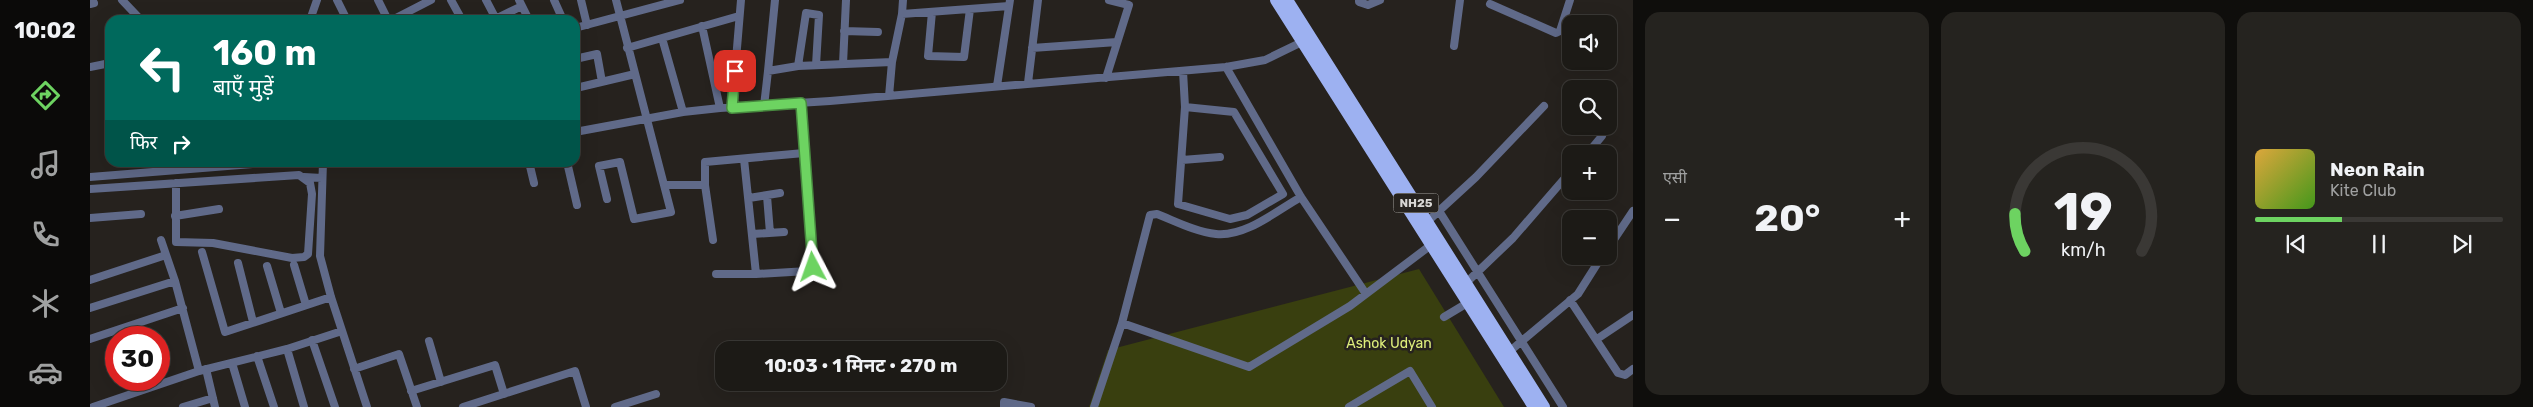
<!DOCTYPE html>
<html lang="hi">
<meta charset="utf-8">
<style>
:root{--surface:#1c1a16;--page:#25231f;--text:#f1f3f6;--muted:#a0a1a1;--line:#3a3835;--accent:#6dd361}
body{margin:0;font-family:Rubik,"Noto Sans Devanagari",sans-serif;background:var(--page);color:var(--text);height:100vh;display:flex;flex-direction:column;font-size:19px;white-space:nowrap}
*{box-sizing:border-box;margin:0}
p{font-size:16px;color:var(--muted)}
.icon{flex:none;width:28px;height:28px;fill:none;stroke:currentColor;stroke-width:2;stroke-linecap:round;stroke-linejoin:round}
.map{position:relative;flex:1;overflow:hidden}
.sheet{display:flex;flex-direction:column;gap:12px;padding:12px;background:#0f0e0c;width:900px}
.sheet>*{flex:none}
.guide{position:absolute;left:15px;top:15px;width:475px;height:152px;border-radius:15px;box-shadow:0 5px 20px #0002,0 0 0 1px var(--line);background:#00695c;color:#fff;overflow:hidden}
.buttons{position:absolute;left:1472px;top:15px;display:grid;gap:10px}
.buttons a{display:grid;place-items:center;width:55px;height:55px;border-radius:10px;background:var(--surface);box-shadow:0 5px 20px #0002,0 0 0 1px var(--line);font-size:25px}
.speed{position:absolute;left:15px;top:326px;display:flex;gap:10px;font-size:25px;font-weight:700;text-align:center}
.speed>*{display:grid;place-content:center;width:65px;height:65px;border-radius:50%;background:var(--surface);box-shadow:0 5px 20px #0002,0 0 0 1px var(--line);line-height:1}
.speed .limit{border:8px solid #d22;background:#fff;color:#111}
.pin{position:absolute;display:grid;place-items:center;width:42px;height:42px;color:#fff;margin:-21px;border-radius:10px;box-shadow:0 2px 8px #0006}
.me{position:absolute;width:55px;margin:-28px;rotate:356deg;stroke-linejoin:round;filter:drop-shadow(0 0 4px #0008)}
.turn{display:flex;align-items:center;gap:18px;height:105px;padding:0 25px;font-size:22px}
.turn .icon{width:65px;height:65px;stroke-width:2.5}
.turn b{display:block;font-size:35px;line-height:42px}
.then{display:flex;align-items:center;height:48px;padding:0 25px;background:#0003;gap:10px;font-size:19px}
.big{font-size:38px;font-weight:700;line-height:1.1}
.sheet .widget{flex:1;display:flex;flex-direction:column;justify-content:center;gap:8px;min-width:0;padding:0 18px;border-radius:15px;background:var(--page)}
.sheet .dial{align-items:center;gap:0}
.dial svg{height:130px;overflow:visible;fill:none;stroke:var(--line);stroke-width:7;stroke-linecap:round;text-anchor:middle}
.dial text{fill:var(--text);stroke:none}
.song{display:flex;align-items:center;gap:15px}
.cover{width:60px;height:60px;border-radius:8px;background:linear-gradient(135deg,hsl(40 70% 55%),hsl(100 70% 35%))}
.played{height:5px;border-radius:2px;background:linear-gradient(90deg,var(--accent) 35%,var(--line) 35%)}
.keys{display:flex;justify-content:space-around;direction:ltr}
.heat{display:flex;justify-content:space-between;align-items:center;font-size:28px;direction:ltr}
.sheet .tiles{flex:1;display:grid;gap:12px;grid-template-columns:repeat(3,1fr)}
.trip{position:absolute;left:625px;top:341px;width:292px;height:50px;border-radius:15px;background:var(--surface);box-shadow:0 5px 20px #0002,0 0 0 1px var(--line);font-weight:700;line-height:50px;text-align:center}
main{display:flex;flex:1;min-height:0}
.tabs{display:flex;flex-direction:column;width:90px;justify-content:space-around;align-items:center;background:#0b0a09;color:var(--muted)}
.tabs .icon{width:35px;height:35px}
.tabs .current{color:var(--accent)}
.tabs b{font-size:22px;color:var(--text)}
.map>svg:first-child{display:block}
.green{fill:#393f0f}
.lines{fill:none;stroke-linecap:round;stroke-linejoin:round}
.minor{stroke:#606a89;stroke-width:8}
.primary{stroke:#9db1f1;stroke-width:12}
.route-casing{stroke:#47893f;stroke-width:12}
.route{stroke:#6dd361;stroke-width:9}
.labels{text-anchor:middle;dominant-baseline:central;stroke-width:5;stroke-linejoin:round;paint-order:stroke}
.shield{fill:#26221e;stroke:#a3a19d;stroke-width:1}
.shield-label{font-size:12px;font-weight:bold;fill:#d9d7d4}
.park-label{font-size:14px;fill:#deee7b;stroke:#26221e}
</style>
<main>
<nav class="tabs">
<b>10:02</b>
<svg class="icon current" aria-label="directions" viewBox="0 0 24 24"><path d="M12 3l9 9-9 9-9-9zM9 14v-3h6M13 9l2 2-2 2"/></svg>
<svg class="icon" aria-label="music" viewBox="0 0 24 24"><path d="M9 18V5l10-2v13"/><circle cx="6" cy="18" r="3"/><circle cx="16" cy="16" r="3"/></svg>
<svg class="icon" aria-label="phone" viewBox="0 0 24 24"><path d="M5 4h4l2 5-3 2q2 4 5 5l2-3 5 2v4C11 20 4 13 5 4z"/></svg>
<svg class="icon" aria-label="climate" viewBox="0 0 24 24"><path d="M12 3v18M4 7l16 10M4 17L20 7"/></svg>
<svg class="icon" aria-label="car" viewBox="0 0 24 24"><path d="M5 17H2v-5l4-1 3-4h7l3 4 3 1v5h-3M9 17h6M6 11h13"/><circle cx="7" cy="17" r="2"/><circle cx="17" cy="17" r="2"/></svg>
</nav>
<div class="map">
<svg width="1543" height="407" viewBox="0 0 1543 407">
<rect width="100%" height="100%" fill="#26221e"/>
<path class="green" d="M 1329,269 L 1414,407 L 999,407 L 1018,350 Z"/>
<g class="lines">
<path class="minor" d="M 32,0 L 51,20
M 247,0 L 257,20
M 288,0 L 298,20
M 361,0 L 372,20
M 396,0 L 406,19
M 429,0 L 439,20
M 464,0 L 473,20
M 491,0 L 497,25
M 1269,0 L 1269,2 L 1278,5 L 1290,0
M 0,4 L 4,3 L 2,0
M 1400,4 L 1466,33 L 1470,31 L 1480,0
M 842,12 L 838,56 L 874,57 L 880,9
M 812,14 L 813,0
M 220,20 L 227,0
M 302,20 L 341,0
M 403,20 L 432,6
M 612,26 L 630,108
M 485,28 L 590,0
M 754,31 L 788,32
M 572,38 L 593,112
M 1364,46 L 1370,0
M 537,48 L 649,16
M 942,48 L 1027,42
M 485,59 L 507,54 L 512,82
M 753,64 L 756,0
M 708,66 L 716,13 L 729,15 L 726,65
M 0,67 L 20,63
M 1136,67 L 1211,197 L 1276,294
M 678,71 L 685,0
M 1093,71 L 1095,107 L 1088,204 L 1140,219 L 1157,215 L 1193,194 L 1144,112 L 1095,107
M 1016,78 L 1039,5 L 1019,0
M 938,83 L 948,0
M 907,86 L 920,0
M 486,88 L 545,74
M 799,96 L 802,62 L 812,14 L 919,6
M 674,106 L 678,71 L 708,66 L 802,62
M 642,108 L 651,0
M 485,132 L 593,112 L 630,108 L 740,101 L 1136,67 L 1175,60 L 1214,41
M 1497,154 L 1512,136
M 654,159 L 666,274 L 718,271 L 723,267 L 711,103
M 1092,160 L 1130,157
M 233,162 L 230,256 L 241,297 L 277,407
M 439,162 L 444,183
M 477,162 L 487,205
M 0,177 L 189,162
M 214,177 L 232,178
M 576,185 L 615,185
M 0,189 L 209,175 L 220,183 L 222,194 L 218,254 L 214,257 L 202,258 L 123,243 L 86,242 L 86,183
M 677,196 L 680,233
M 659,198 L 690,193
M 517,199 L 509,166 L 530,162 L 544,219 L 581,212 L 526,0
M 1349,211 L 1473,407
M 85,216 L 129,209
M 0,218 L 51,214
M 1338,221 L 1386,177 L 1454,106
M 662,234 L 694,232
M 71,240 L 85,281 L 109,371
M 623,240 L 615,185 L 615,162 L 714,153
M 1519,247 L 1543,211
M 112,252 L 135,332 L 241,297
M 148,263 L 163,322
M 204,265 L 216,305
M 177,266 L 191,313
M 626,274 L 666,274
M 0,280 L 76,255
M 1377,282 L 1423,238 L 1481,171
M 1480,300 L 1528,373 L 1535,375 L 1543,369
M 0,308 L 85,281
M 1354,317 L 1379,302
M 1032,323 L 1060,215 L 1067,214 C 1085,221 1106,232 1126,234 C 1156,237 1186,211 1211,197
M 0,339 L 93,308
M 1507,339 L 1543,315
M 222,340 L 245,407
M 339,341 L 351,382
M 197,349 L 214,407
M 1420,351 L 1488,294 L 1512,256
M 167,356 L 184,407
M 142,363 L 155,407
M 116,369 L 125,407
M 264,369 L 309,354 L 327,407
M 321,391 L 405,365 L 414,394
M 3,407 L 109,371 L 197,349 L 252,331
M 93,407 L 123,398
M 373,407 L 485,371 L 496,407
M 525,407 L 566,394
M 914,407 L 914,402 L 941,407
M 1004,407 L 1032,323 L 1159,367 L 1260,306 L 1341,245
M 1259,407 L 1320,371 L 1342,407"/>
<path class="primary" d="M 1186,0 L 1444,407
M 1197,0 L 1454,407"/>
</g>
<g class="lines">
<g class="route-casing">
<path id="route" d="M 645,71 L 642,108 L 711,103 L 723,267"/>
</g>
<use href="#route" class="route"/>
</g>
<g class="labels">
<rect class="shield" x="1303.5" y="193.5" width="45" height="19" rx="4"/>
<g class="shield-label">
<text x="1326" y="203">NH25</text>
</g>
<g class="park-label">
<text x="1299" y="343">Ashok Udyan</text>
</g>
</g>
</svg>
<div class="buttons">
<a><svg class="icon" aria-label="sound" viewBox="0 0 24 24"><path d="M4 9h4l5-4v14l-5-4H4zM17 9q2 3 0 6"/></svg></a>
<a><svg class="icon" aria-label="search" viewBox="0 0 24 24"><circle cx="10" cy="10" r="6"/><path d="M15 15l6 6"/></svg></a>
<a>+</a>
<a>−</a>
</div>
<div class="speed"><div class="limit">30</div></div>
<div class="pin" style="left:645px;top:71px;background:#d93025"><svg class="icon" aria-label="arrive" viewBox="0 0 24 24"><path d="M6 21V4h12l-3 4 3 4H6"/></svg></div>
<svg class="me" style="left:723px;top:267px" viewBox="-20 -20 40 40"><path d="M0-17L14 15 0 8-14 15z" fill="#6dd361" stroke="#fff" stroke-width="4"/></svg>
<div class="trip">10:03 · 1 मिनट · 270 m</div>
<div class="guide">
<div class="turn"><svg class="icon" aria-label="left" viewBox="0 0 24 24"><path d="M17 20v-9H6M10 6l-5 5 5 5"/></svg><div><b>160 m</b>बाएँ मुड़ें</div></div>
<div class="then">फिर<svg class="icon" aria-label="right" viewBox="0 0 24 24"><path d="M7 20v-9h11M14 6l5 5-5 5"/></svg></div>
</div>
</div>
<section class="sheet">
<div class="tiles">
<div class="widget"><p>एसी</p>
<div class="heat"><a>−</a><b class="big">20°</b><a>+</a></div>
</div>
<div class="widget dial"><svg viewBox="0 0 100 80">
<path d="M14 69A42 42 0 1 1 86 69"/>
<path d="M14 69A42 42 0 0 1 8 46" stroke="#6dd361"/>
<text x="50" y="56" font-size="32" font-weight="700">19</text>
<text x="50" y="72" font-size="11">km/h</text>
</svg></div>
<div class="widget">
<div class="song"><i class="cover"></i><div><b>Neon Rain</b><p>Kite Club</p></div></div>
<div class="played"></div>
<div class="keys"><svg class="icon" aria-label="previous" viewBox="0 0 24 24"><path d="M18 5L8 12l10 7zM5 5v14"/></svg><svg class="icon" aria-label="pause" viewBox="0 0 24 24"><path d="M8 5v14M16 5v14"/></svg><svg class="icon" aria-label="next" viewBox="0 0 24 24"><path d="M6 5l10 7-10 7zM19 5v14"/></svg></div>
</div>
</div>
</section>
</main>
